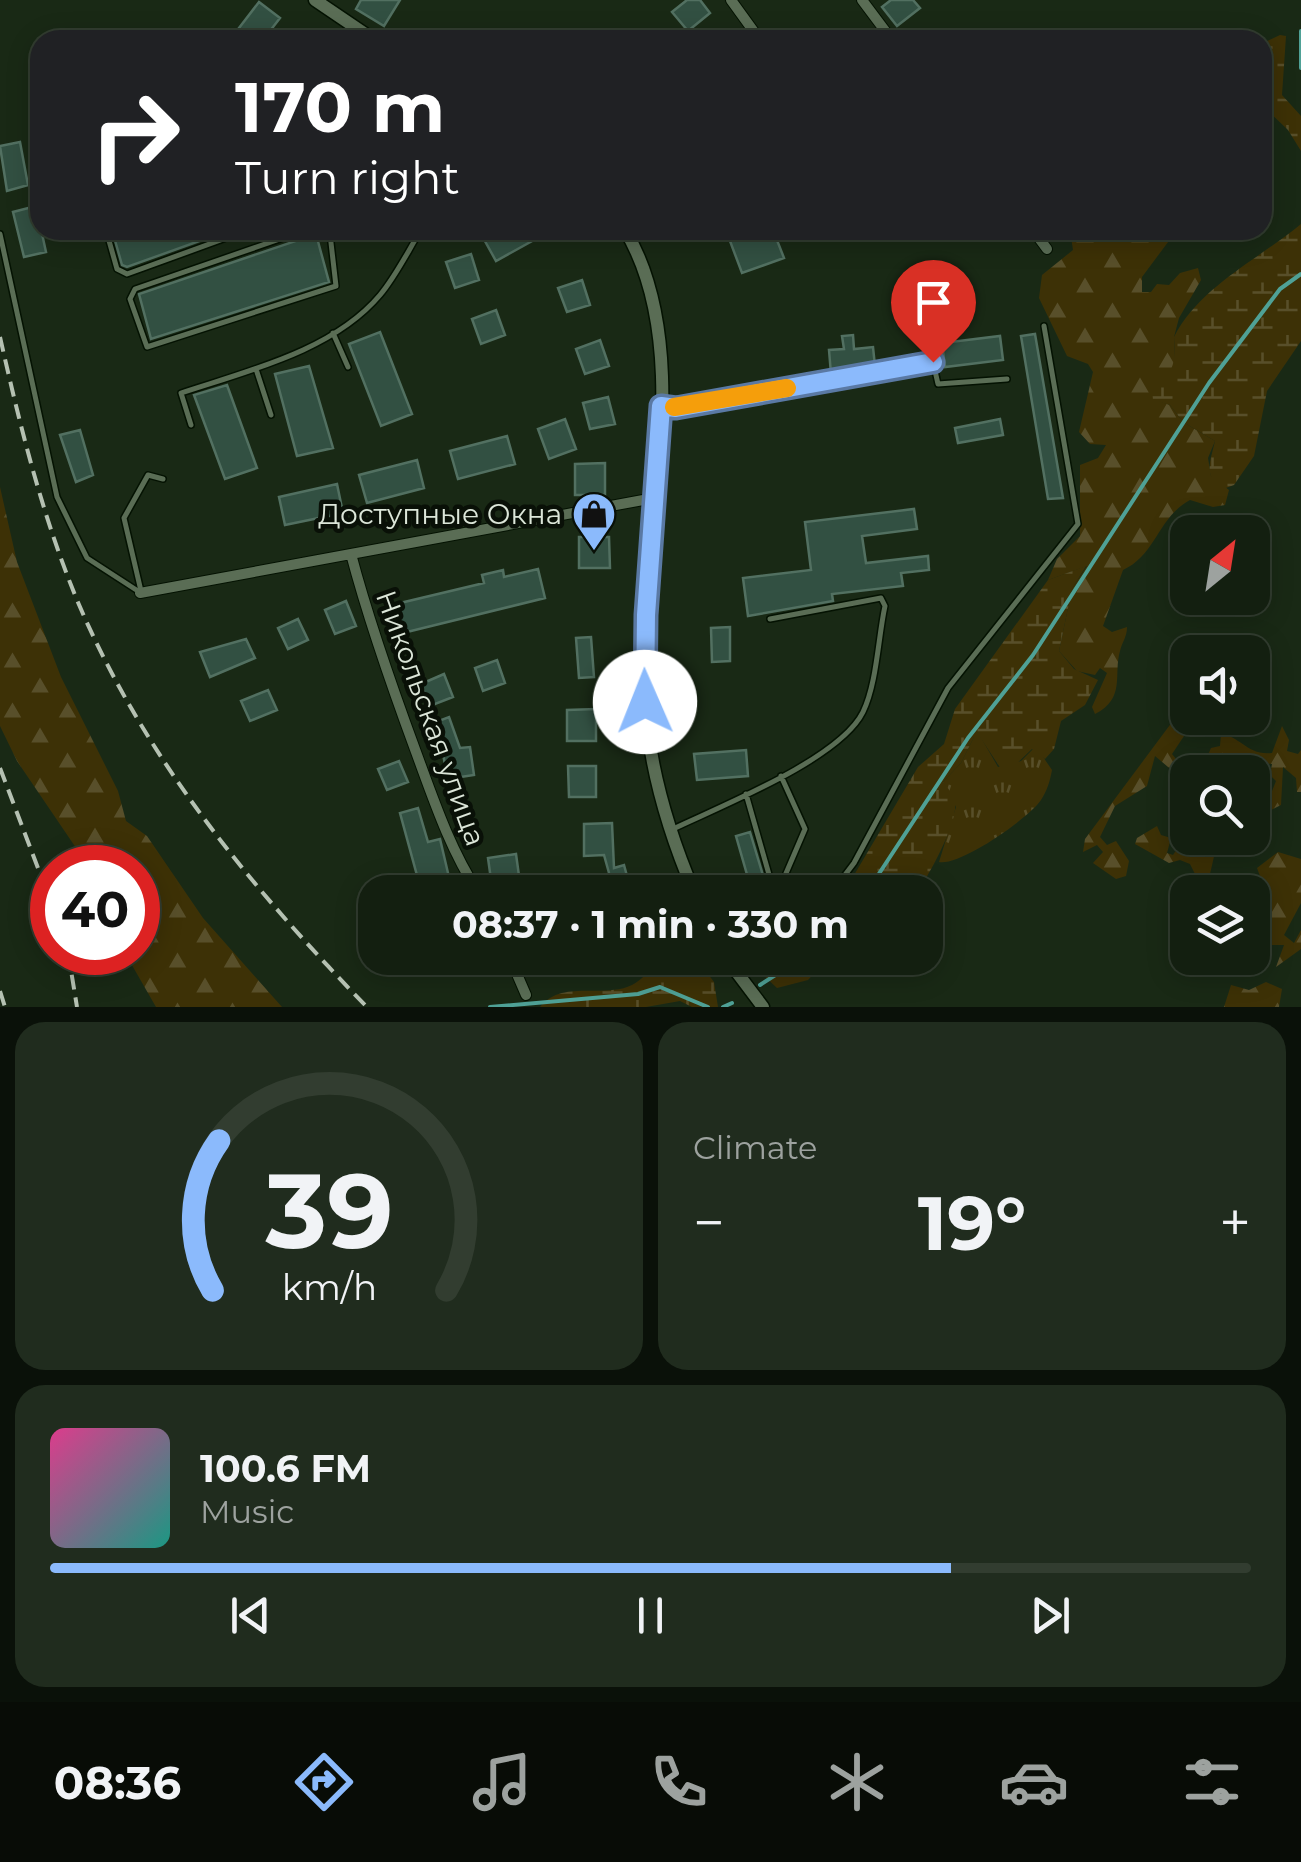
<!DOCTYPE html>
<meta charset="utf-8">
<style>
:root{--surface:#131f10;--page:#202c1e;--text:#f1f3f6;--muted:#9da29f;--line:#323d30;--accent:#8bbafc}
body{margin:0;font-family:Montserrat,sans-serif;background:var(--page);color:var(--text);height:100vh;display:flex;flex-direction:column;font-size:38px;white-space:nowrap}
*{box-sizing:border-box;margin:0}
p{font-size:32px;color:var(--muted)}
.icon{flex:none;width:55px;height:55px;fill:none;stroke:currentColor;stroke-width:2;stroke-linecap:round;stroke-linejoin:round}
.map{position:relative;height:1007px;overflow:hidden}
.sheet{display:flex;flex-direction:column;gap:15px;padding:15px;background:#0a1109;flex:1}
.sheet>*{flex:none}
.hud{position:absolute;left:30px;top:30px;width:1242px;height:210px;border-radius:30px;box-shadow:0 5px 25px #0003,0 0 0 2px var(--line);background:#202124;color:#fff;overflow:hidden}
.needle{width:65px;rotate:30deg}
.buttons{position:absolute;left:1170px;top:515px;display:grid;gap:20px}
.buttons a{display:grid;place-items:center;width:100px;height:100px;border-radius:20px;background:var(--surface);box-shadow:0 5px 25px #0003,0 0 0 2px var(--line);font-size:50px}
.speed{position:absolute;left:30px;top:845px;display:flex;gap:20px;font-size:50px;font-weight:700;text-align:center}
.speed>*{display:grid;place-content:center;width:130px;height:130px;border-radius:50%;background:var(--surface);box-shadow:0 5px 25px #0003,0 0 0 2px var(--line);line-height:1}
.speed .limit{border:15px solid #d22;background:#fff;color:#111}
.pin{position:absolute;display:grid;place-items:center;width:85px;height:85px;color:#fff;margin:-102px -42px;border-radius:50% 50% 50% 0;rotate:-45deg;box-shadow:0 0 10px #0007}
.pin .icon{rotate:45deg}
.me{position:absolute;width:110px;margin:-55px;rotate:359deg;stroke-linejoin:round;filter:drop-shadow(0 0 8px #0008)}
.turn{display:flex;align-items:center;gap:35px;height:210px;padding:0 40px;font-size:45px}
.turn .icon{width:130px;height:130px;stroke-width:2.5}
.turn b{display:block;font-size:70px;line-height:85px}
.big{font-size:75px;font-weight:700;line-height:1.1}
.sheet .widget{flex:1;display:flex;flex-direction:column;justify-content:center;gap:15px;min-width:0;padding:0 35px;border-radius:30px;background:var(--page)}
.sheet .dial{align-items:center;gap:0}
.dial svg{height:260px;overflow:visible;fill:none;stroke:var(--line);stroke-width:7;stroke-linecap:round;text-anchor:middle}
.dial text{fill:var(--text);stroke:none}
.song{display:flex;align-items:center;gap:30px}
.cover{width:120px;height:120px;border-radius:15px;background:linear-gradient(135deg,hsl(330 70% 55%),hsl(170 70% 35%))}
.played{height:10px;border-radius:5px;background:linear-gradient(90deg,var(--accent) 75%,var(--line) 75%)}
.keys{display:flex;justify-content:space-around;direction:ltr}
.heat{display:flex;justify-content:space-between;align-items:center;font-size:55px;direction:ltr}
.sheet .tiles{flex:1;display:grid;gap:15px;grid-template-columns:1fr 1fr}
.widget:last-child{grid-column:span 2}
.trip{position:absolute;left:358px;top:875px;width:585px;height:100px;border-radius:30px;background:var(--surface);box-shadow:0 5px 25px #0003,0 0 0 2px var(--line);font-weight:700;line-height:100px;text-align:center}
.tabs{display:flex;height:160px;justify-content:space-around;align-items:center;background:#080c06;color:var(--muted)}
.tabs .icon{width:70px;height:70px}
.tabs .on{color:var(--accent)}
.tabs b{font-size:45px;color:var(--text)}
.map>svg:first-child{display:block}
.grass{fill:url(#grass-tufts)}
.forest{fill:url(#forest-firs)}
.wetland{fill:url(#wetland-marsh)}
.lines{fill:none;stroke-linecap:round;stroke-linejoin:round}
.stream{stroke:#4fa196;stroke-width:4}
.building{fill:#325042;stroke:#527061;stroke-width:2.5}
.service-casing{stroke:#041202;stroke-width:8}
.minor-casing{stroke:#041202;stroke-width:12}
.tertiary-casing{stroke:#041202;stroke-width:15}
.service{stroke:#5a6d55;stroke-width:5}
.minor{stroke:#5a6d55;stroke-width:10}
.tertiary{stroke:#5a6d55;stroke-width:12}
.rail{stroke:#b5c1b2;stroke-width:4;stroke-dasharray:15 8;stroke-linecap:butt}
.route-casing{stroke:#5a79a4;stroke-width:25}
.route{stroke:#8bbafc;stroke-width:18}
.slow{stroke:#f59e0b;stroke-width:18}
.labels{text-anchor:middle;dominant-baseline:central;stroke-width:9;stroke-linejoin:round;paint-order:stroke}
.poi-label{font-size:28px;fill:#dce6d9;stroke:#091007;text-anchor:end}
.street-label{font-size:28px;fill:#dce6d9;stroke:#091007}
</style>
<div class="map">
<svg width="1301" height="1007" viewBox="0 0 1301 1007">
<defs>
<pattern id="grass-tufts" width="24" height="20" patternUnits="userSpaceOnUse" patternTransform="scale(2.5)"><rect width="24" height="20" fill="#3d3106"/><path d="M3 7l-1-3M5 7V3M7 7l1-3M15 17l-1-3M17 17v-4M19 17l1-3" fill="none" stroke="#584f2a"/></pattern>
<pattern id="forest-firs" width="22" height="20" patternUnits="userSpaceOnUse" patternTransform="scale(2.5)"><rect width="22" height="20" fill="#3d3106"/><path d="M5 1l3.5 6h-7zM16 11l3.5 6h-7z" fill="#584f2a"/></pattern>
<pattern id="wetland-marsh" width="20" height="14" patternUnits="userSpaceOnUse" patternTransform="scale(2.5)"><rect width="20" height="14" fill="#3d3106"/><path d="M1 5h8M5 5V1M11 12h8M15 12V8" fill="none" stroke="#584f2a"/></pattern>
</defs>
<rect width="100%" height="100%" fill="#192915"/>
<path class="grass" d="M 980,736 L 998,767 L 1021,761 L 1033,749 L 1039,751 L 1052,770 C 1050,781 1047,791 1041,800 C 1028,819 960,866 939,862 L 956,807 L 943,782 L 961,763 L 974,737 Z"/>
<path class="forest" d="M 1070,230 L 1177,230 L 1142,277 L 1142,292 L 1151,292 L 1157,284 L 1169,285 L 1180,273 L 1198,268 L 1201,280 L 1179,318 L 1174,337 L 1175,365 L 1153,399 L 1170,405 L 1183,422 L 1215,441 L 1208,458 L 1211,476 L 1229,490 L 1225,505 L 1213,507 L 1190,500 C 1158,517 1156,555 1123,570 L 1103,626 L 1112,632 L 1127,627 C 1127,637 1122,642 1120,651 C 1113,675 1126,698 1095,714 L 1092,707 L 1107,673 L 1100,668 L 1095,675 L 1077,671 L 1059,651 L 1072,589 L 1087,566 L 1048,580 L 1057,559 L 1080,536 L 1080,465 L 1098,458 L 1106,445 L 1090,444 L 1079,432 L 1093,372 L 1088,364 L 1067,356 L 1039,298 L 1042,275 L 1073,250 Z
M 0,487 L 17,562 L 61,677 L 118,791 L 126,821 L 147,836 L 203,918 L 282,1007 L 156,1007 L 125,953 L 138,952 L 138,868 L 89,867 L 17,761 L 0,726 Z
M 1187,702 L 1188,718 L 1199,718 L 1206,731 L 1201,736 L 1188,730 L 1172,754 L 1187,773 L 1187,783 L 1155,756 L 1147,786 L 1115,806 L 1100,837 L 1107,845 L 1116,841 L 1129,861 L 1126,876 L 1116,879 L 1093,863 L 1103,852 L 1097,845 L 1083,852 L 1085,839 Z
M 1282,726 L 1289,740 L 1287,751 L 1298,754 L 1301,750 L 1301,792 L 1297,792 L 1296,778 L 1283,767 L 1281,805 L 1263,814 L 1276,781 L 1270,775 L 1272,764 L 1246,762 L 1242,765 L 1246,772 L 1233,772 L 1232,768 L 1211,772 L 1214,767 L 1207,757 L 1211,748 L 1220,746 L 1221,734 C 1240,736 1248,756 1272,753 Z
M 1180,804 L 1187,808 L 1188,838 L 1207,838 L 1215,852 L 1210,874 L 1200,884 L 1190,864 L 1180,860 L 1169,863 L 1135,844 L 1137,838 L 1157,826 L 1161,835 L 1171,838 L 1167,853 L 1173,855 L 1181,843 L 1175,810 Z
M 1278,852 L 1301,859 L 1301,903 L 1284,935 L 1294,943 L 1301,930 L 1301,949 L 1276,967 L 1284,945 L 1271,945 L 1253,915 L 1252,902 L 1265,907 L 1270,903 L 1257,868 Z
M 1266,982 L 1282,989 L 1279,1007 L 1224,1007 L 1231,985 L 1249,990 Z"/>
<path class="wetland" d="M 1280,35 L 1286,36 L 1282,95 L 1301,116 L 1301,151 L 1288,130 L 1263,106 L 1263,43 Z
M 1301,224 L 1301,341 L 1267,391 L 1254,456 L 1234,485 L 1223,489 C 1202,476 1211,460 1215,441 L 1183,422 L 1170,405 L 1153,400 L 1152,394 C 1172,369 1176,370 1174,337 C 1199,287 1259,259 1301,224 Z
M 1086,566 L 1072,589 L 1059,651 L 1074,669 L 1098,680 L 1085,705 L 1061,721 L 1054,749 L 1045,759 L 1032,749 L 1011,769 L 1001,769 L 980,737 L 974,737 L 961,763 L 943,782 C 948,788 954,795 955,803 C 958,822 929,876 917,892 L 844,892 L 918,767 L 944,744 L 955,709 L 1048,580 Z
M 662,958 L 696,958 L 714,982 L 718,1007 L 692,1007 L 680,1001 L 646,1007 L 540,1007 C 562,979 603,999 632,985 C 642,980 655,966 662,958 Z
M 763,958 L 856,958 L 819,968 L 808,980 L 777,988 L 757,969 Z"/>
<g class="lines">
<path class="stream" d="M 1301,31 L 1301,68
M 867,892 L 968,738 L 1033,655 L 1209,383 L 1280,289 L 1301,274
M 760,985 L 802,958
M 490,1007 L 638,994 L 660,987 L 708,1007
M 723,1007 L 732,1003"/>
</g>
<path class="building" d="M 361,0 L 400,0 L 384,26 L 356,9 Z
M 687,0 L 700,0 L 710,13 L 688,31 L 672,12 Z
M 891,0 L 913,0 L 920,8 L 897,26 L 882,7 Z
M 259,2 L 280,18 L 263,40 L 256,40 L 239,28 Z
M 20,142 L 28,185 L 7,191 L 0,146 Z
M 36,206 L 46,252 L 24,257 L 13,212 Z
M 112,230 L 230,230 L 127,267 L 122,265 Z
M 488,230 L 552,230 L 496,261 L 481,234 Z
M 759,230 L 773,230 L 784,258 L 742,273 L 730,241 Z
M 316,234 L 329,282 L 151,339 L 139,294 Z
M 471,254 L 479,280 L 455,288 L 446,262 Z
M 582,280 L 590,305 L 567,312 L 558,288 Z
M 496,310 L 505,335 L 481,344 L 472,319 Z
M 380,332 L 412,414 L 381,426 L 349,344 Z
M 1035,334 L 1063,498 L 1048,499 L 1021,336 Z
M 853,335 L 854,349 L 873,347 L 875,366 L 831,374 L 829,350 L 844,349 L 842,336 Z
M 1000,336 L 1003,360 L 945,367 L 942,343 Z
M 600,340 L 609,366 L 585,374 L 576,349 Z
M 309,366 L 333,448 L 297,456 L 275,374 Z
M 227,385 L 257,468 L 225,479 L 194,395 Z
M 608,397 L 615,424 L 590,429 L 583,403 Z
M 565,419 L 576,449 L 549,459 L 538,429 Z
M 1000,419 L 1003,435 L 958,443 L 955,428 Z
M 80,430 L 93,475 L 76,482 L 60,435 Z
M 507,436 L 515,464 L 458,479 L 450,451 Z
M 417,460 L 424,488 L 367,503 L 359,475 Z
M 605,463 L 605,495 L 575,495 L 575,464 Z
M 337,484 L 343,513 L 285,525 L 279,497 Z
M 914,509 L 917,529 L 862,536 L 866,563 L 928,556 L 929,570 L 901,573 L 903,586 L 832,594 L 833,601 L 748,616 L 743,578 L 811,570 L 805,522 Z
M 579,537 L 609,537 L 610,568 L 579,568 Z
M 538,569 L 545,598 L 403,633 L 396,604 L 484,583 L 482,575 L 503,570 L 504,577 Z
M 346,601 L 356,626 L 335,634 L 325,610 Z
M 298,619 L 308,640 L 288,649 L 278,628 Z
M 730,627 L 730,661 L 712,662 L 711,628 Z
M 591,637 L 594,677 L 579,678 L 576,638 Z
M 246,639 L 255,658 L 210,677 L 200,652 Z
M 497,660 L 505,683 L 483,691 L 475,668 Z
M 444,674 L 453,697 L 430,706 L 421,684 Z
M 268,690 L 277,710 L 250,721 L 241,701 Z
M 596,709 L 596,741 L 567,741 L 567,710 Z
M 449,717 L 460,748 L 470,747 L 474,775 L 447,779 L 442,746 L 436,748 L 428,725 Z
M 746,750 L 748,776 L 697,780 L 694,754 Z
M 399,761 L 408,782 L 387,790 L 378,769 Z
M 568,766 L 596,766 L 596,797 L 569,797 Z
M 418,808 L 428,842 L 440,839 L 448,873 L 418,879 L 400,813 Z
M 612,823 L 614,868 L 624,865 L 630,887 L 614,891 L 604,855 L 584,856 L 584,824 Z
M 750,832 L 768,892 L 752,892 L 736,836 Z
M 516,854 L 520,883 L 492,887 L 488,858 Z"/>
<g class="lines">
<g class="service-casing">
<path id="service" d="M 106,230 L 117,269 L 127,274 L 248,230
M 306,230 L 135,289 L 130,299 L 147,347 L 336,286 L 330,234 L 384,230
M 0,234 L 57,497 L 87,558 L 141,593
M 333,333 L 348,367
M 256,369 L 271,415
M 662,406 L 692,405 L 933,362 L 938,384 L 1007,379
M 191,425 L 181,393 C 247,371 333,351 380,295 C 396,276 408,251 421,230
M 141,591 L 124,518 L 148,475 L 163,479
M 746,794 L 774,892
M 673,829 C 721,806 840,759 863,712 C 877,683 878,638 885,606 L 881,598 L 770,619
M 778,892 L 805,829 L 781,776
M 832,892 L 854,863 L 948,688 L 1078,524 L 1044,326"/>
</g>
<g class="minor-casing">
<path id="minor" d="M 731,0 L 760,40
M 862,0 L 892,40
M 1033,230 L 1047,249
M 351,554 C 369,622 392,687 416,752 C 434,801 450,849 478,892
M 140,593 L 654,498
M 510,958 L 526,995"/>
</g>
<g class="tertiary-casing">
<path id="tertiary" d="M 315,0 L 374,40
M 625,230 C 698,351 641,541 644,679 C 645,754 665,824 694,892
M 726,958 L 763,1007"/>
</g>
<use href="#service" class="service"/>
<use href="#minor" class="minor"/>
<use href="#tertiary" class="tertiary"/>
<path class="rail" d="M 0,337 C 20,426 42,515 77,600 C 143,756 250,887 367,1007
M 0,768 L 52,905
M 68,952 L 77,1007
M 0,991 L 5,1007"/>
</g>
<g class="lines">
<g class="route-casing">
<path id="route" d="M 645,702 L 646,615 L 661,406 L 676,408 L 933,362"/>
</g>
<use href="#route" class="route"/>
<path class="slow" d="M 674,407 L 787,388"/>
</g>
<defs>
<g id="shop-pin" transform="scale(2.25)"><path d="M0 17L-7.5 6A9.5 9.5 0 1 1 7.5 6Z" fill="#8bbafc" stroke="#091007"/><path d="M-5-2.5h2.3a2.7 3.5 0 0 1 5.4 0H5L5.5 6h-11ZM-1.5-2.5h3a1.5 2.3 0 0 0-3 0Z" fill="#111"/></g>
</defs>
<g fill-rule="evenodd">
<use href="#shop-pin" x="594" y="514"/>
</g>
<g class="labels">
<g class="poi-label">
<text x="562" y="514">Доступные Окна</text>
</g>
<g class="street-label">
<text transform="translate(431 718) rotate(70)">Никольская улица</text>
</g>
</g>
</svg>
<div class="buttons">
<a><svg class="needle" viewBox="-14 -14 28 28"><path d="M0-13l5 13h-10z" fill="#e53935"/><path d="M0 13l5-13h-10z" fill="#9da29f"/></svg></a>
<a><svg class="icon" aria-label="sound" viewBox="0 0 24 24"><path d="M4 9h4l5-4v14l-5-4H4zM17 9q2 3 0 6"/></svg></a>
<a><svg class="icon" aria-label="search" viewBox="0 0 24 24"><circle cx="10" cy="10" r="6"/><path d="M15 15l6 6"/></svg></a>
<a><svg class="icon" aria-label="layers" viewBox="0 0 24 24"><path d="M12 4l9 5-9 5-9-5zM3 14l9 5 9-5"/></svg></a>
</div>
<div class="speed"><div class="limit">40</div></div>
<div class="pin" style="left:933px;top:362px;background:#d93025"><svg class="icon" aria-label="arrive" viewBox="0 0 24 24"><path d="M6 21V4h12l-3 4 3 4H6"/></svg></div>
<svg class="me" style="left:645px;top:702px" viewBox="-20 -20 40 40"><circle r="19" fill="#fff"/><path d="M0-13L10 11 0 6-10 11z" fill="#8bbafc"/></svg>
<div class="trip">08:37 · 1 min · 330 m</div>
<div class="hud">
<div class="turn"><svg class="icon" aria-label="right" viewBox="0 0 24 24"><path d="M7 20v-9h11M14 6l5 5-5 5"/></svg><div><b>170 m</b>Turn right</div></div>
</div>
</div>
<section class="sheet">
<div class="tiles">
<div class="widget dial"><svg viewBox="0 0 100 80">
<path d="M14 69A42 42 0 1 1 86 69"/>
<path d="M14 69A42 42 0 0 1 16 23" stroke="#8bbafc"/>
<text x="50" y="56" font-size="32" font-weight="700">39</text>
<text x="50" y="72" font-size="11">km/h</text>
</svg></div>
<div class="widget"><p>Climate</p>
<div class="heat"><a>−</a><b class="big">19°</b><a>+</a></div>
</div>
<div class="widget">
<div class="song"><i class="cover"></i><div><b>100.6 FM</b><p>Music</p></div></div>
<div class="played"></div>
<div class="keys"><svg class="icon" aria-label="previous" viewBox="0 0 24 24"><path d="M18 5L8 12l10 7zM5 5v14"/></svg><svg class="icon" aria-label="pause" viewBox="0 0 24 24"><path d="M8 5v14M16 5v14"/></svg><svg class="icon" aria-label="next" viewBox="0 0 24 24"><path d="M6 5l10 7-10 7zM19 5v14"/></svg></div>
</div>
</div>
</section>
<nav class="tabs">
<b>08:36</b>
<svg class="icon on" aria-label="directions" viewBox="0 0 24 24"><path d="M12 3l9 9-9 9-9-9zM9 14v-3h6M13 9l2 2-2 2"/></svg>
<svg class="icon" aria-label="music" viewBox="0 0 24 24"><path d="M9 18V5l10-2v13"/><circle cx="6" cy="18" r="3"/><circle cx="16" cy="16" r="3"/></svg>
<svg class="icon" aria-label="phone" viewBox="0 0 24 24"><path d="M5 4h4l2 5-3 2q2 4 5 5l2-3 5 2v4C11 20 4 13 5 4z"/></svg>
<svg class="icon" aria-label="climate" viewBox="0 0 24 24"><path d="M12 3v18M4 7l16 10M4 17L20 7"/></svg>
<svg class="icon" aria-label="car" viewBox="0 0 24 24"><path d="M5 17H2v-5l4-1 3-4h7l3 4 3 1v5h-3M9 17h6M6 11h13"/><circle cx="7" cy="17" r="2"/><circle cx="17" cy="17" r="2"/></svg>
<svg class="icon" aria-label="filters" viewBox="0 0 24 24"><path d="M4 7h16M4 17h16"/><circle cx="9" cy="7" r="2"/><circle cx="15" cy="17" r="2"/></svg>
</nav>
